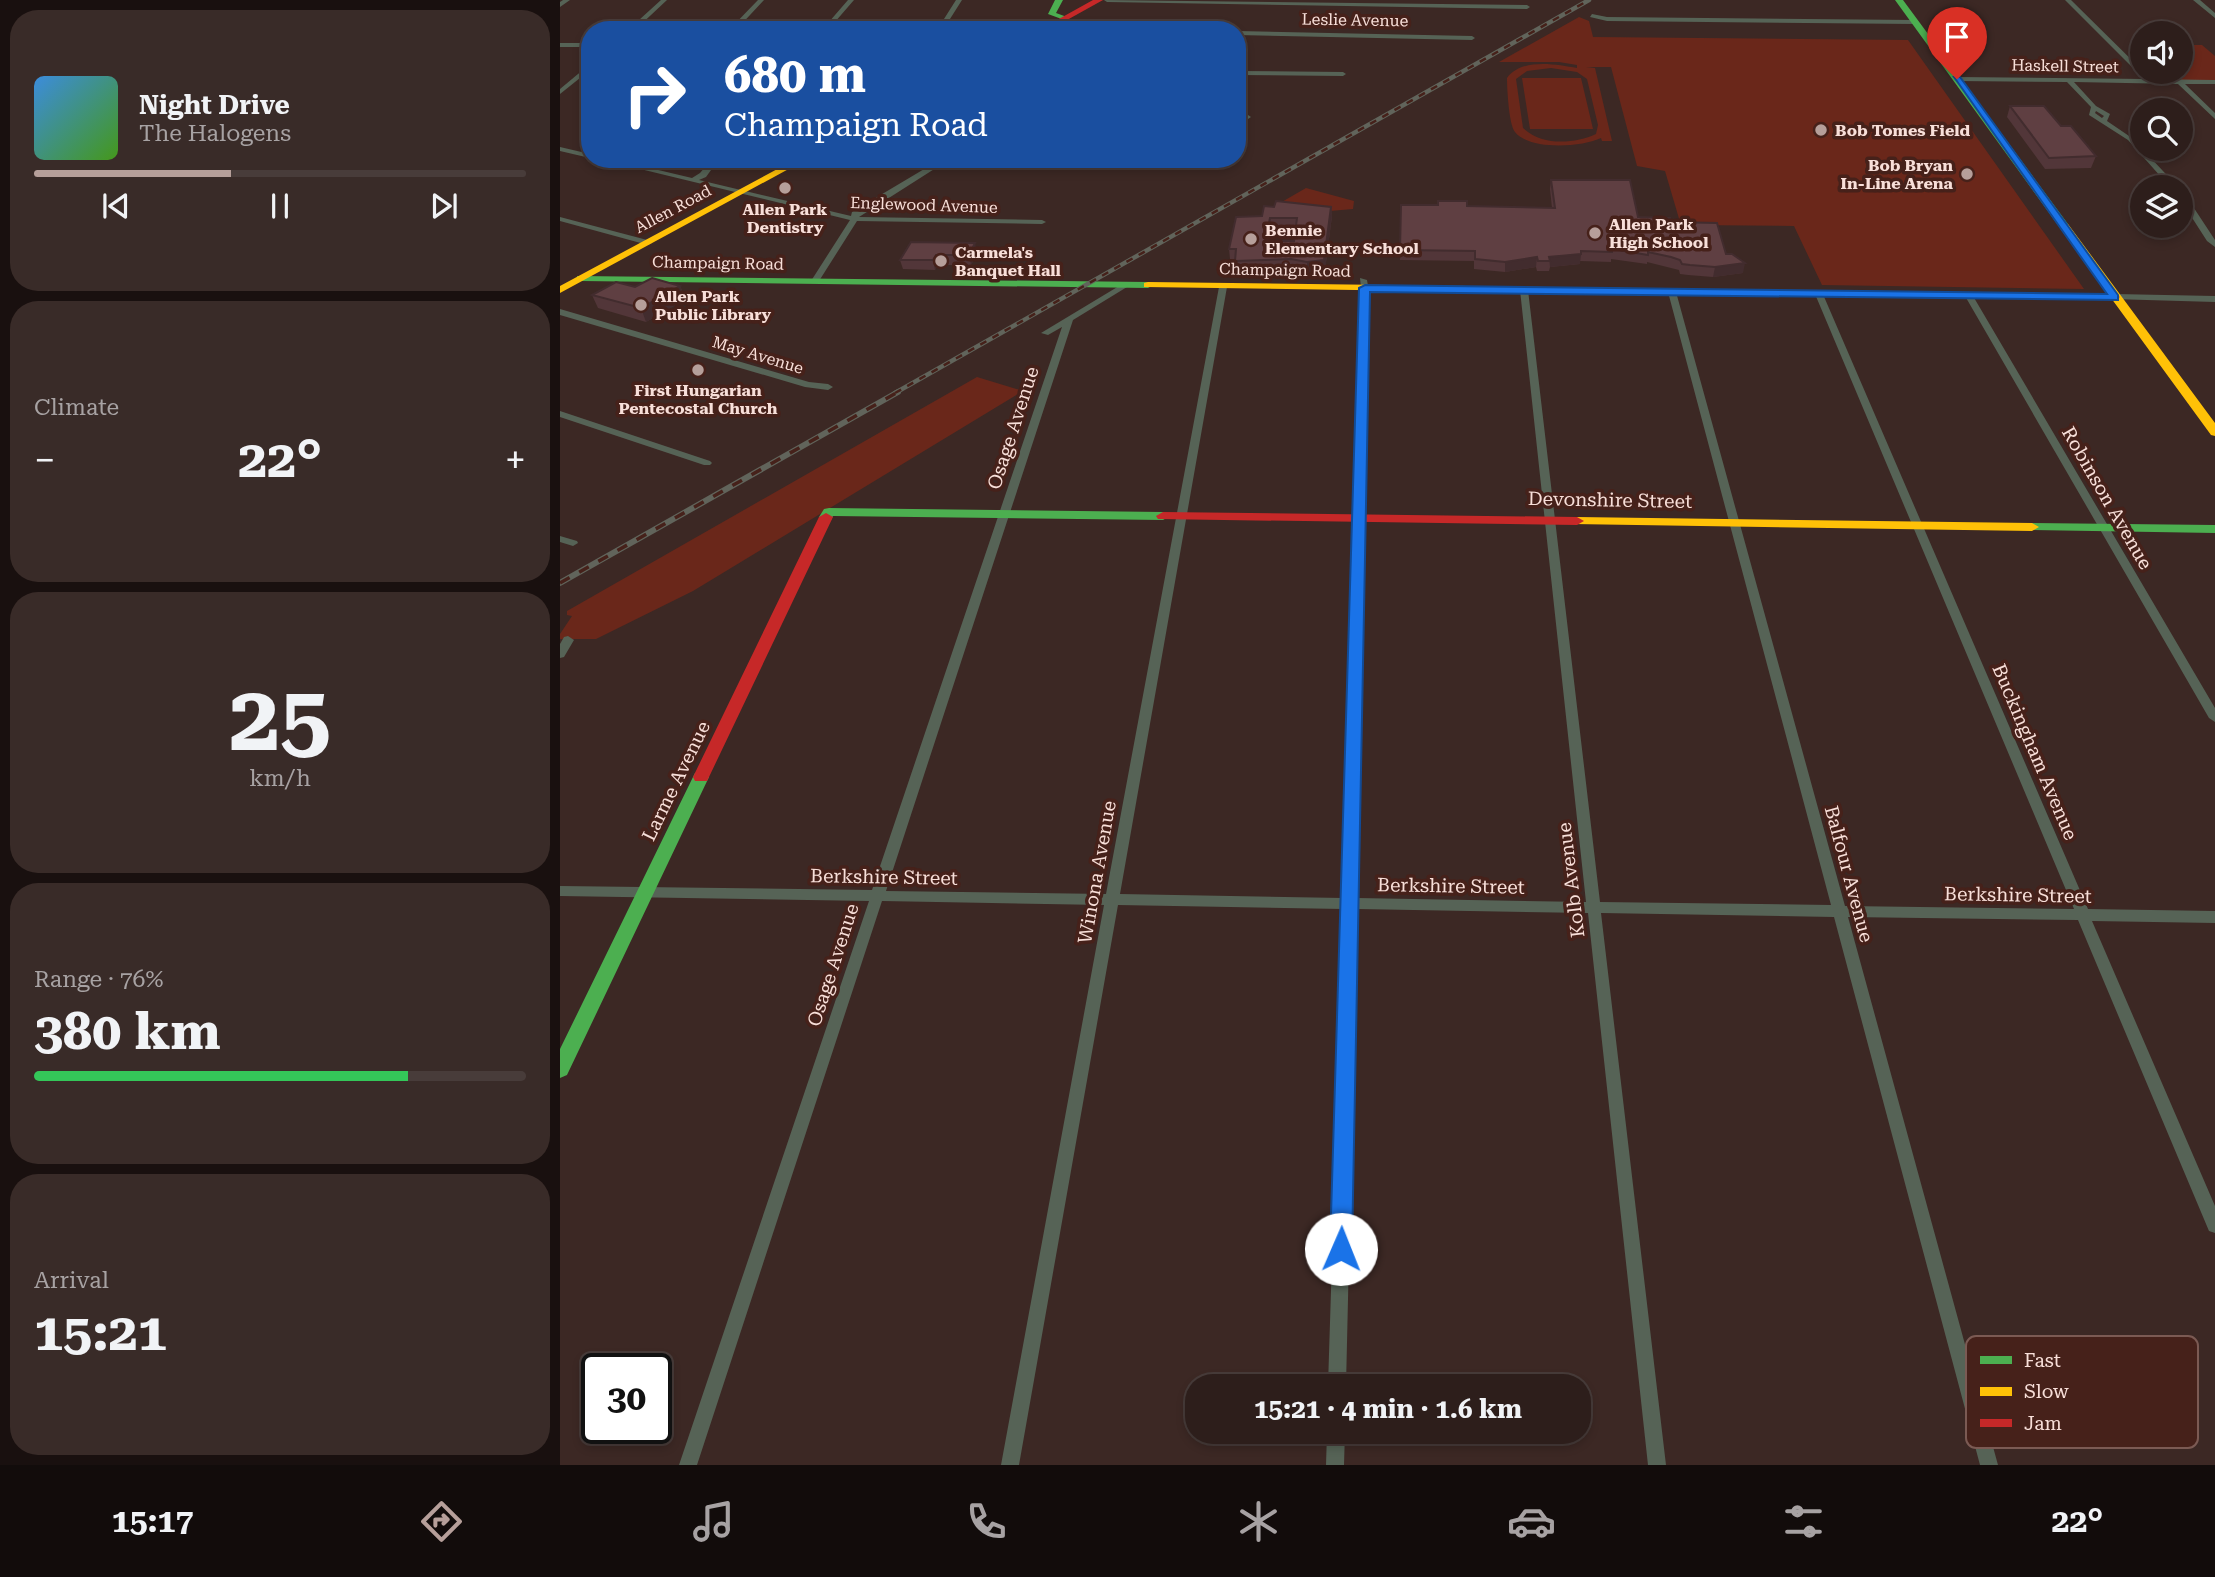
<!DOCTYPE html>
<meta charset="utf-8">
<style>
:root{--surface:#2d1e1b;--page:#392b28;--text:#f1f3f6;--muted:#a7a2a3;--line:#483c3a;--accent:#b69f9a}
body{margin:0;font-family:"Roboto Serif",serif;background:var(--page);color:var(--text);height:100vh;display:flex;flex-direction:column;font-size:26px;white-space:nowrap}
*{box-sizing:border-box;margin:0}
p{font-size:23px;color:var(--muted)}
.icon{flex:none;width:38px;height:38px;fill:none;stroke:currentColor;stroke-width:2;stroke-linecap:round;stroke-linejoin:round}
.map{position:relative;flex:1;overflow:hidden}
.details{display:flex;flex-direction:column;gap:10px;padding:10px;background:#19100f;width:560px}
.details>*{flex:none}
.top-card{position:absolute;left:21px;top:21px;width:665px;height:147px;border-radius:28px;box-shadow:0 4px 10px #0003,0 0 0 2px var(--line);background:#1a4fa0;color:#fff;overflow:hidden}
.controls{position:absolute;left:1570px;top:21px;display:grid;gap:14px}
.controls a{display:grid;place-items:center;width:63px;height:63px;border-radius:50%;background:var(--surface);box-shadow:0 4px 10px #0003,0 0 0 2px var(--line);font-size:35px}
.speed{position:absolute;left:21px;top:1353px;display:flex;gap:14px;font-size:35px;font-weight:700;text-align:center}
.speed>*{display:grid;place-content:center;width:91px;height:91px;border-radius:50%;background:var(--surface);box-shadow:0 4px 10px #0003,0 0 0 2px var(--line);line-height:1}
.speed .limit{border:4px solid #111;border-radius:10px;background:#fff;color:#111}
.pin{position:absolute;display:grid;place-items:center;width:60px;height:60px;color:#fff;margin:-72px -30px;border-radius:50% 50% 50% 0;rotate:-45deg;box-shadow:0 0 7px #0007}
.pin .icon{rotate:45deg}
.me{position:absolute;width:77px;margin:-38px;rotate:1deg;stroke-linejoin:round;filter:drop-shadow(0 0 5px #0008)}
.turn{display:flex;align-items:center;gap:24px;height:147px;padding:0 28px;font-size:32px}
.turn .icon{width:91px;height:91px;stroke-width:2.5}
.turn b{display:block;font-size:49px;line-height:60px}
.big{font-size:52px;font-weight:700;line-height:1.1}
.details .card{flex:1;display:flex;flex-direction:column;justify-content:center;gap:10px;min-width:0;padding:0 24px;border-radius:28px;background:var(--page)}
.details .dial{align-items:center;gap:0}
.dial b{font-size:91px;line-height:1}
.song{display:flex;align-items:center;gap:21px}
.cover{width:84px;height:84px;border-radius:10px;background:linear-gradient(135deg,hsl(210 70% 55%),hsl(100 70% 35%))}
.played{height:7px;border-radius:4px;background:linear-gradient(90deg,var(--accent) 40%,var(--line) 40%)}
.keys{display:flex;justify-content:space-around;direction:ltr}
.heat{display:flex;justify-content:space-between;align-items:center;font-size:38px;direction:ltr}
.charge{height:10px;border-radius:5px;background:linear-gradient(90deg,#34c759 76%,var(--line) 0)}
.trip{position:absolute;left:625px;top:1374px;width:406px;height:70px;border-radius:28px;background:var(--surface);box-shadow:0 4px 10px #0003,0 0 0 2px var(--line);font-weight:700;line-height:70px;text-align:center}
.tab-bar{display:flex;height:112px;justify-content:space-around;align-items:center;background:#120c0b;color:var(--muted)}
.tab-bar .icon{width:49px;height:49px}
.tab-bar .active{color:var(--accent)}
.tab-bar b{font-size:32px;color:var(--text)}
main{display:flex;flex:1;min-height:0}
.map>svg:first-child{display:block}
.green{fill:#6a271a;fill-rule:evenodd}
.lines{fill:none;stroke-linecap:round;stroke-linejoin:round}
.street{fill:#566356;fill-rule:evenodd}
.fast{fill:#4caf50;fill-rule:evenodd}
.slow{fill:#ffc107;fill-rule:evenodd}
.jam{fill:#c62828;fill-rule:evenodd}
.rail-far1-casing{stroke:#61645b;stroke-width:4.5}
.rail-casing{stroke:#61645b;stroke-width:6}
.rail-far1{stroke:#46211a;stroke-width:2.5;stroke-dasharray:7;stroke-linecap:butt}
.rail{stroke:#46211a;stroke-width:3.5;stroke-dasharray:11;stroke-linecap:butt}
.wall{fill:#523639;fill-rule:evenodd}
.shaded-wall{fill:#422c2e}
.building{fill:#5f3f42;stroke:#422c2e;stroke-width:2;fill-rule:evenodd}
.route{fill:#1a73e8;stroke:#114b97;stroke-width:2}
.poi-dot{fill:#b69f9a;stroke:#46211a;stroke-width:2.5}
.labels{text-anchor:middle;dominant-baseline:central;stroke-width:7;stroke-linejoin:round;paint-order:stroke}
.far-street-label{font-size:16px;fill:#f8dfd9;stroke:#46211a}
.far-poi-label{font-size:16px;font-weight:bold;fill:#f8dfd9;stroke:#46211a;text-anchor:start}
.street-label{font-size:19px;fill:#f8dfd9;stroke:#46211a}
.key{fill:#46211a;stroke:#7b5a53;stroke-width:2}
.key-label{font-size:19px;fill:#f8dfd9}
</style>
<main>
<section class="details">
<div class="card">
<div class="song"><i class="cover"></i><div><b>Night Drive</b><p>The Halogens</p></div></div>
<div class="played"></div>
<div class="keys"><svg class="icon" aria-label="previous" viewBox="0 0 24 24"><path d="M18 5L8 12l10 7zM5 5v14"/></svg><svg class="icon" aria-label="pause" viewBox="0 0 24 24"><path d="M8 5v14M16 5v14"/></svg><svg class="icon" aria-label="next" viewBox="0 0 24 24"><path d="M6 5l10 7-10 7zM19 5v14"/></svg></div>
</div>
<div class="card"><p>Climate</p>
<div class="heat"><a>−</a><b class="big">22°</b><a>+</a></div>
</div>
<div class="card dial"><b>25</b><p>km/h</p></div>
<div class="card"><p>Range · 76%</p><b class="big">380 km</b><div class="charge"></div></div>
<div class="card"><p>Arrival</p><b class="big">15:21</b></div>
</section>
<div class="map">
<svg width="1655" height="1465" viewBox="0 0 1655 1465">
<rect width="100%" height="100%" fill="#3c2824"/>
<path class="green" d="M 1019,17 L 1029,21 L 1033,37 L 1348,40 L 1524,289 L 1262,285 L 1234,226 L 1126,225 L 1120,222 L 1105,171 L 1077,166 L 1051,67 L 1026,67 L 1035,68 L 1052,141 L 1042,141 L 1041,138 C 1022,147 970,151 955,132 C 949,125 947,89 947,78 C 962,58 995,64 1017,68 L 1017,65 L 999,62 L 939,62 ZM 991,68 L 1017,72 L 1027,79 L 1038,125 L 1036,134 C 1014,144 982,146 963,128 L 956,79 L 967,71 Z
M 1621,45 L 1642,45 L 1655,56 L 1655,80 L 1597,80 L 1583,72 L 1620,72 Z
M 962,78 L 1021,78 L 1033,129 L 970,129 Z
M 746,188 L 794,201 L 793,209 L 770,211 L 720,203 Z
M 417,377 L 463,391 L 133,591 L 36,639 L 0,639 L 0,634 L 12,616 L 7,615 L 7,611 Z"/>
<g class="lines">
<path class="street" d="M 3,0 L 10,0 L 0,7 L 0,2 Z
M 101,0 L 107,0 L 75,30 L 68,30 Z
M 198,0 L 204,0 L 176,30 L 169,30 Z
M 288,0 L 294,0 L 268,30 L 262,30 Z
M 396,0 L 402,0 L 383,30 L 377,30 Z
M 544,0 L 967,5 L 970,7 L 967,9 L 547,2 Z
M 1505,0 L 1511,0 L 1591,79 L 1655,80 L 1655,84 L 1625,84 L 1655,113 L 1655,119 L 1618,84 L 1514,82 L 1536,106 L 1550,114 L 1547,121 L 1572,138 L 1618,187 L 1610,187 L 1568,140 L 1529,115 L 1531,107 L 1507,82 L 1397,81 L 1394,79 L 1397,77 L 1584,79 ZM 1536,111 L 1544,116 L 1542,118 L 1535,113 Z
M 1633,0 L 1640,0 L 1655,13 L 1655,18 Z
M 1032,14 L 1047,17 L 1355,20 L 1358,22 L 1355,24 L 1047,21 L 1030,17 Z
M 677,31 L 912,36 L 915,38 L 912,40 L 677,35 Z
M 0,43 L 30,43 L 30,47 L 0,47 Z
M 30,64 L 30,70 L 0,94 L 0,89 Z
M 677,71 L 783,72 L 786,74 L 783,76 L 677,75 Z
M 677,115 L 688,115 L 691,117 L 688,119 L 677,119 Z
M 0,147 L 30,154 L 30,158 L 0,151 Z
M 39,159 L 52,159 L 132,178 L 140,173 L 152,159 L 159,159 L 146,177 L 139,180 L 291,216 L 292,212 L 381,159 L 390,159 L 299,217 L 482,220 L 486,222 L 482,224 L 297,221 L 259,281 L 255,283 L 251,281 L 290,220 Z
M 394,159 L 428,162 L 594,164 L 598,166 L 594,168 L 428,166 Z
M 1620,192 L 1628,199 L 1655,240 L 1655,247 L 1647,241 L 1620,199 Z
M 0,217 L 91,241 L 92,243 L 88,245 L 0,221 Z
M 800,278 L 807,280 L 810,297 L 797,898 L 1026,902 L 960,290 L 964,287 L 968,290 L 1040,902 L 1271,905 L 1108,292 L 1112,289 L 1116,292 L 1285,906 L 1514,909 L 1255,294 L 1262,292 L 1528,909 L 1655,911 L 1655,923 L 1532,921 L 1655,1206 L 1655,1233 L 1649,1231 L 1518,920 L 1288,917 L 1438,1465 L 1420,1465 L 1274,917 L 1041,913 L 1106,1465 L 1088,1465 L 1028,913 L 797,909 L 786,1386 L 768,1386 L 783,909 L 558,905 L 459,1465 L 441,1465 L 544,905 L 322,901 L 137,1465 L 119,1465 L 309,901 L 0,896 L 0,886 L 312,890 L 502,327 L 488,335 L 481,333 L 564,283 L 567,283 L 567,287 L 513,320 L 326,891 L 546,894 L 659,287 L 663,285 L 667,287 L 560,894 L 783,898 L 802,297 Z
M 1409,293 L 1413,296 L 1655,708 L 1655,722 L 1649,718 L 1405,296 Z
M 1555,294 L 1655,296 L 1655,302 L 1552,299 L 1551,297 Z
M 0,309 L 249,382 L 268,384 L 273,387 L 268,390 L 245,387 L 0,315 Z
M 0,411 L 150,461 L 152,463 L 150,465 L 144,465 L 0,417 Z
M 0,536 L 17,541 L 18,543 L 13,546 L 0,542 Z
M 8,636 L 14,640 L 4,657 L 0,658 L 0,644 L 4,637 Z
M 767,1432 L 785,1432 L 784,1465 L 766,1465 Z"/>
<path class="fast" d="M 495,0 L 503,0 L 496,13 L 507,17 L 507,21 L 488,14 Z
M 1335,0 L 1343,0 L 1508,224 L 1508,228 L 1500,228 Z
M 17,276 L 588,282 L 593,285 L 588,288 L 21,281 L 17,280 Z
M 1066,289 L 1397,292 L 1402,295 L 1397,298 L 1070,294 L 1066,293 Z
M 269,508 L 603,512 L 610,516 L 603,520 L 273,516 L 271,520 L 261,520 L 259,517 L 264,509 Z
M 1472,523 L 1655,525 L 1655,533 L 1467,530 L 1467,524 Z
M 141,771 L 147,773 L 149,777 L 7,1075 L 0,1078 L 0,1049 L 133,777 L 135,773 Z"/>
<path class="slow" d="M 236,159 L 247,159 L 0,293 L 0,286 Z
M 1500,224 L 1508,224 L 1655,423 L 1655,436 L 1651,435 L 1500,228 Z
M 588,282 L 1070,288 L 1075,291 L 1070,294 L 584,287 L 584,283 Z
M 1017,517 L 1472,523 L 1479,527 L 1472,531 L 1012,524 L 1010,521 Z"/>
<path class="jam" d="M 533,0 L 543,0 L 489,30 L 479,30 Z
M 1397,292 L 1555,294 L 1560,297 L 1555,300 L 1393,297 L 1393,293 Z
M 603,512 L 1017,517 L 1024,521 L 1017,525 L 598,519 L 596,516 Z
M 266,513 L 273,517 L 149,777 L 147,781 L 135,781 L 133,777 L 259,517 Z"/>
<g class="rail-far1-casing">
<path id="rail-far1" d="M 335,393 L 1029,0"/>
</g>
<g class="rail-casing">
<path id="rail" d="M 0,583 L 338,392"/>
</g>
<use href="#rail-far1" class="rail-far1"/>
<use href="#rail" class="rail"/>
</g>
<path class="wall" d="M 1450,106 L 1501,126 L 1536,156 L 1531,168 L 1485,169 L 1447,117 Z
M 168,159 L 209,159 L 191,168 L 169,163 Z
M 991,180 L 1078,217 L 1111,222 L 1166,254 L 1183,273 L 1153,277 L 1128,275 L 1120,274 L 1119,270 L 1087,262 L 1087,264 L 1051,259 L 1051,262 L 1020,261 L 1020,264 L 990,267 L 989,271 L 977,271 L 976,267 L 945,272 L 914,269 L 914,261 L 840,260 L 841,205 L 992,208 L 990,189 Z
M 771,207 L 772,216 L 765,270 L 747,272 L 731,269 L 676,271 L 675,259 L 670,259 L 669,249 L 702,216 ZM 711,228 L 736,228 L 734,241 L 708,241 Z
M 351,242 L 417,253 L 411,265 L 378,265 L 375,270 L 343,269 L 340,260 Z
M 120,286 L 126,299 L 86,322 L 38,308 L 32,295 L 75,287 Z"/>
<path class="shaded-wall" d="M 195,159 L 209,159 L 191,168 L 189,162 Z
M 771,207 L 772,216 L 765,270 L 747,272 L 747,262 Z
M 710,218 L 711,228 L 706,251 L 705,241 Z
M 415,243 L 417,253 L 411,265 L 409,255 Z
M 1021,254 L 1020,264 L 990,267 L 989,257 Z
M 376,255 L 378,265 L 375,270 L 373,260 Z
M 977,257 L 976,267 L 945,272 L 945,262 Z
M 1185,263 L 1183,273 L 1153,277 L 1155,267 Z
M 120,286 L 126,299 L 86,322 L 81,308 Z"/>
<path class="building" d="M 1450,106 L 1484,106 L 1501,126 L 1511,126 L 1536,156 L 1489,158 Z
M 179,159 L 195,159 L 189,162 Z
M 991,180 L 1070,180 L 1078,217 L 1110,218 L 1111,222 L 1157,223 L 1166,254 L 1172,254 L 1185,263 L 1155,267 L 1130,265 L 1122,264 L 1120,260 L 1111,257 L 1088,252 L 1088,255 L 1052,249 L 1052,252 L 1021,251 L 1021,254 L 989,257 L 990,261 L 978,261 L 977,257 L 945,262 L 915,259 L 915,251 L 840,250 L 841,205 L 878,205 L 878,201 L 907,201 L 907,206 L 995,208 Z
M 716,201 L 771,207 L 764,260 L 747,262 L 731,259 L 675,261 L 676,249 L 669,249 L 676,217 L 702,216 L 704,206 L 714,207 ZM 710,218 L 737,218 L 734,241 L 705,241 Z
M 351,242 L 415,243 L 409,255 L 376,255 L 373,260 L 340,260 Z
M 92,278 L 120,286 L 81,308 L 32,295 L 56,282 L 75,287 Z"/>
<path class="route" d="M 1394,77 L 1400,77 L 1558,295 L 1558,300 L 810,292 L 792,1249 L 789,1256 L 781,1260 L 773,1256 L 770,1249 L 799,288 L 805,285 L 1547,294 Z"/>
<g class="poi-dot">
<circle cx="1261" cy="130" r="7"/>
<circle cx="1407" cy="174" r="7"/>
<circle cx="225" cy="188" r="7"/>
<circle cx="1035" cy="233" r="7"/>
<circle cx="691" cy="239" r="7"/>
<circle cx="381" cy="261" r="7"/>
<circle cx="81" cy="305" r="7"/>
<circle cx="138" cy="370" r="7"/>
</g>
<g class="labels">
<g class="far-street-label">
<text transform="translate(795 20) rotate(1)">Leslie Avenue</text>
<text transform="translate(1505 66) rotate(1)">Haskell Street</text>
<text transform="translate(364 205) rotate(2)">Englewood Avenue</text>
<text transform="translate(113 209) rotate(-28)">Allen Road</text>
<text transform="translate(158 263) rotate(1)">Champaign Road</text>
<text transform="translate(725 270) rotate(1)">Champaign Road</text>
<text transform="translate(198 355) rotate(17)">May Avenue</text>
</g>
<g class="far-poi-label">
<text x="1275" y="130">Bob Tomes Field</text>
<text x="1393" y="165" text-anchor="end">Bob Bryan<tspan x="1393" dy="18">In-Line Arena</tspan></text>
<text x="225" y="209" text-anchor="middle">Allen Park<tspan x="225" dy="18">Dentistry</tspan></text>
<text x="1049" y="224">Allen Park<tspan x="1049" dy="18">High School</tspan></text>
<text x="705" y="230">Bennie<tspan x="705" dy="18">Elementary School</tspan></text>
<text x="395" y="252">Carmela's<tspan x="395" dy="18">Banquet Hall</tspan></text>
<text x="95" y="296">Allen Park<tspan x="95" dy="18">Public Library</tspan></text>
<text x="138" y="390" text-anchor="middle">First Hungarian<tspan x="138" dy="18">Pentecostal Church</tspan></text>
</g>
<g class="street-label">
<text transform="translate(453 428) rotate(-72)">Osage Avenue</text>
<text transform="translate(1547 498) rotate(60)">Robinson Avenue</text>
<text transform="translate(1050 500) rotate(1)">Devonshire Street</text>
<text transform="translate(1475 752) rotate(67)">Buckingham Avenue</text>
<text transform="translate(116 781) rotate(-64)">Larme Avenue</text>
<text transform="translate(537 872) rotate(-80)">Winona Avenue</text>
<text transform="translate(1289 874) rotate(75)">Balfour Avenue</text>
<text transform="translate(324 877) rotate(1)">Berkshire Street</text>
<text transform="translate(1011 880) rotate(-97)">Kolb Avenue</text>
<text transform="translate(891 886) rotate(1)">Berkshire Street</text>
<text transform="translate(1458 895) rotate(1)">Berkshire Street</text>
<text transform="translate(273 965) rotate(-72)">Osage Avenue</text>
</g>
</g>
<rect x="1406" y="1336" width="232" height="112" rx="10" class="key"/>
<rect x="1420" y="1356" width="32" height="8" fill="#4caf50"/>
<rect x="1420" y="1387" width="32" height="9" fill="#ffc107"/>
<rect x="1420" y="1419" width="32" height="8" fill="#c62828"/>
<g class="key-label">
<text x="1464" y="1367">Fast</text>
<text x="1464" y="1398">Slow</text>
<text x="1464" y="1430">Jam</text>
</g>
</svg>
<div class="controls">
<a><svg class="icon" aria-label="sound" viewBox="0 0 24 24"><path d="M4 9h4l5-4v14l-5-4H4zM17 9q2 3 0 6"/></svg></a>
<a><svg class="icon" aria-label="search" viewBox="0 0 24 24"><circle cx="10" cy="10" r="6"/><path d="M15 15l6 6"/></svg></a>
<a><svg class="icon" aria-label="layers" viewBox="0 0 24 24"><path d="M12 4l9 5-9 5-9-5zM3 14l9 5 9-5"/></svg></a>
</div>
<div class="speed"><div class="limit">30</div></div>
<div class="pin" style="left:1397px;top:79px;background:#d93025"><svg class="icon" aria-label="arrive" viewBox="0 0 24 24"><path d="M6 21V4h12l-3 4 3 4H6"/></svg></div>
<svg class="me" style="left:781px;top:1249px" viewBox="-20 -20 40 40"><circle r="19" fill="#fff"/><path d="M0-13L10 11 0 6-10 11z" fill="#1a73e8"/></svg>
<div class="trip">15:21 · 4 min · 1.6 km</div>
<div class="top-card">
<div class="turn"><svg class="icon" aria-label="right" viewBox="0 0 24 24"><path d="M7 20v-9h11M14 6l5 5-5 5"/></svg><div><b>680 m</b>Champaign Road</div></div>
</div>
</div>
</main>
<nav class="tab-bar">
<b>15:17</b>
<svg class="icon active" aria-label="directions" viewBox="0 0 24 24"><path d="M12 3l9 9-9 9-9-9zM9 14v-3h6M13 9l2 2-2 2"/></svg>
<svg class="icon" aria-label="music" viewBox="0 0 24 24"><path d="M9 18V5l10-2v13"/><circle cx="6" cy="18" r="3"/><circle cx="16" cy="16" r="3"/></svg>
<svg class="icon" aria-label="phone" viewBox="0 0 24 24"><path d="M5 4h4l2 5-3 2q2 4 5 5l2-3 5 2v4C11 20 4 13 5 4z"/></svg>
<svg class="icon" aria-label="climate" viewBox="0 0 24 24"><path d="M12 3v18M4 7l16 10M4 17L20 7"/></svg>
<svg class="icon" aria-label="car" viewBox="0 0 24 24"><path d="M5 17H2v-5l4-1 3-4h7l3 4 3 1v5h-3M9 17h6M6 11h13"/><circle cx="7" cy="17" r="2"/><circle cx="17" cy="17" r="2"/></svg>
<svg class="icon" aria-label="filters" viewBox="0 0 24 24"><path d="M4 7h16M4 17h16"/><circle cx="9" cy="7" r="2"/><circle cx="15" cy="17" r="2"/></svg>
<b>22°</b>
</nav>
